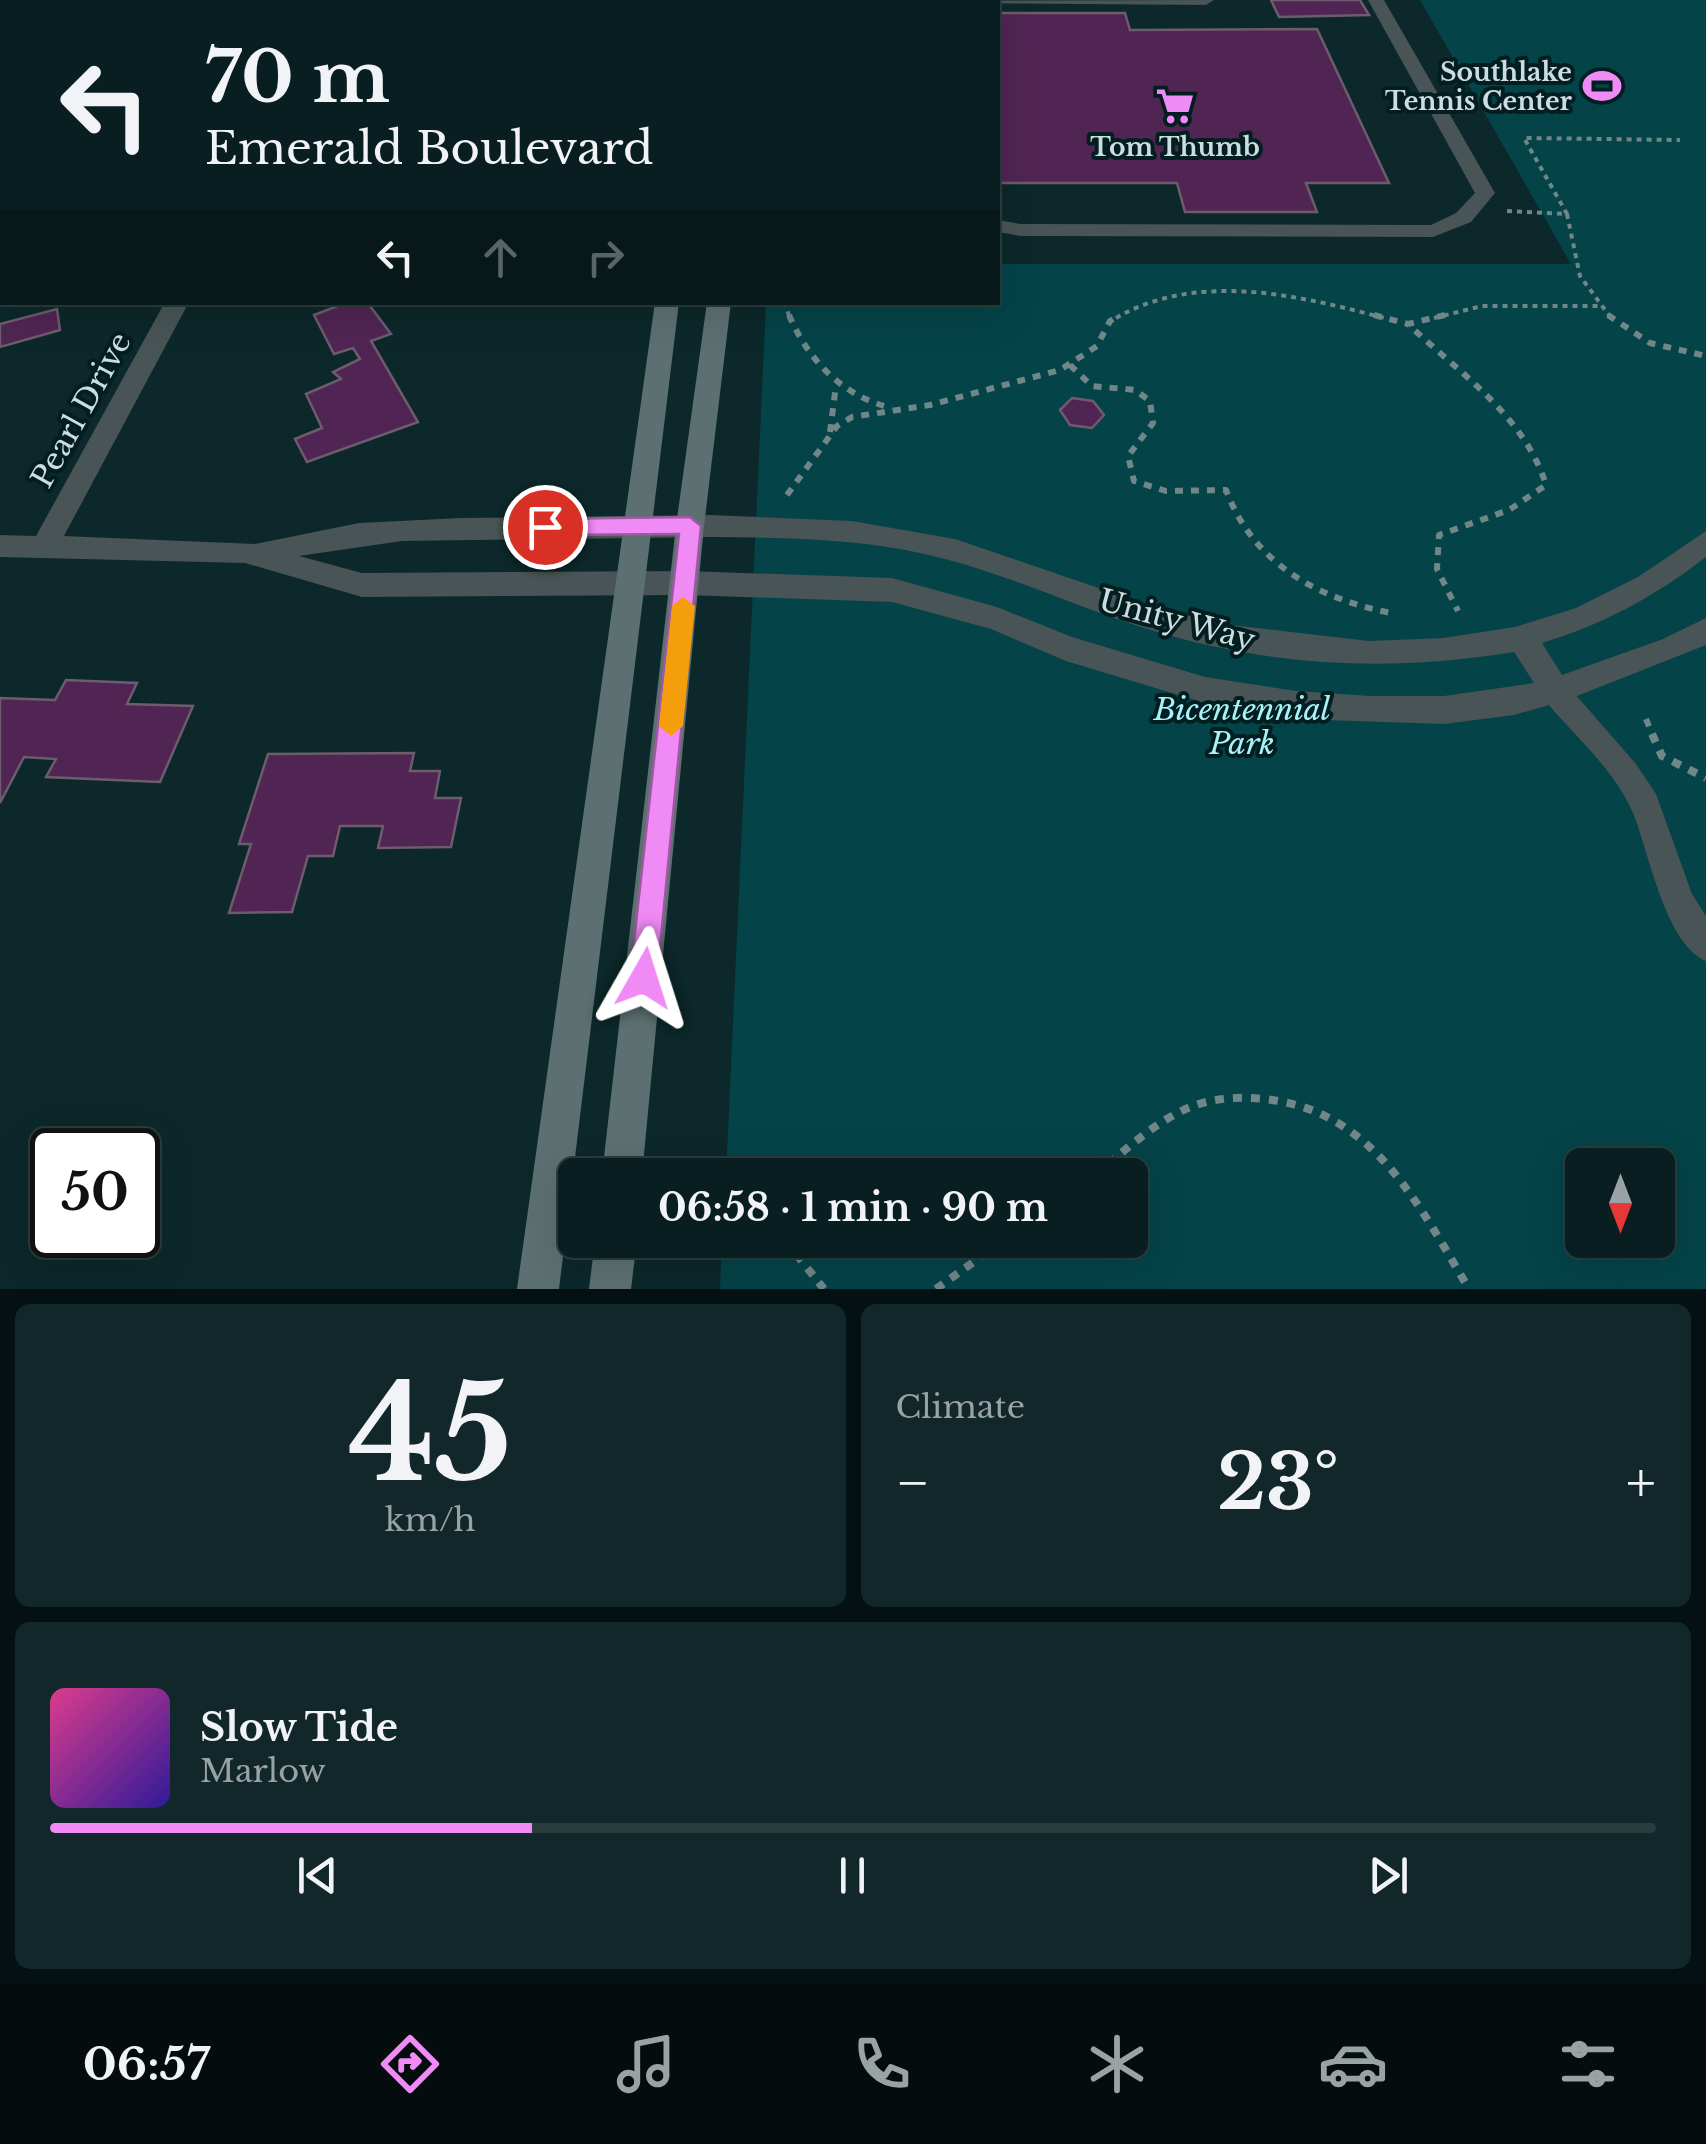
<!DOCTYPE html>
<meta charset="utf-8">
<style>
:root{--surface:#091e20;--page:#122729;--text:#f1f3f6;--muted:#99a2a5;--line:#293c3e;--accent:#f08bf6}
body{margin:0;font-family:"Libre Baskerville",serif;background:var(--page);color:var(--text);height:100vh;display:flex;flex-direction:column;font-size:38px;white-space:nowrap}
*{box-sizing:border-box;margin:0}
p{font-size:32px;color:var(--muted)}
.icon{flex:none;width:55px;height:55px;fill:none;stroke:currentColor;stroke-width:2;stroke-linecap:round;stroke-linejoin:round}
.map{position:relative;height:1289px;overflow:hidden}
.sheet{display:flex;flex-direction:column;gap:15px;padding:15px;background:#051012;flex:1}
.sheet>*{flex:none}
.guide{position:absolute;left:0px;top:0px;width:1000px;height:305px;box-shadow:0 10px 40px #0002,0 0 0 2px var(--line);background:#091e20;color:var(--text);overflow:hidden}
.needle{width:65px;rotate:180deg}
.fabs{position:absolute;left:1565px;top:1148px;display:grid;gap:20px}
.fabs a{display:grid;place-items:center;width:110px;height:110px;border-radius:15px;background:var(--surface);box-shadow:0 10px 40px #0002,0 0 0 2px var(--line);font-size:50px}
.speed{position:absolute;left:30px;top:1128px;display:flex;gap:20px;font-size:50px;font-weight:700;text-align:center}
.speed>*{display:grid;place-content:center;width:130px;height:130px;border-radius:50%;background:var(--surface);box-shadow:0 10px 40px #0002,0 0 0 2px var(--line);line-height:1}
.speed .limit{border:5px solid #111;border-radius:15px;background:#fff;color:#111}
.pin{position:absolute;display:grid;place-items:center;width:85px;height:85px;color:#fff;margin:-42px;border:5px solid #fff;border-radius:50%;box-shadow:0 2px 10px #0007}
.me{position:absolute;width:110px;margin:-55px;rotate:6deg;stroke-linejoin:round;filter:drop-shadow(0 0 8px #0008)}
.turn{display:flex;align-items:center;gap:35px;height:210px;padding:0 40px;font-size:45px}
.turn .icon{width:130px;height:130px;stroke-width:2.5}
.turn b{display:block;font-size:70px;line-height:85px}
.lanes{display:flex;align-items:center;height:95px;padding:0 40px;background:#0003;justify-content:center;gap:50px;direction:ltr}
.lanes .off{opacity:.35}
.big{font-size:75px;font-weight:800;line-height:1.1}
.sheet .card{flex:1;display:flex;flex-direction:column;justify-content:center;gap:15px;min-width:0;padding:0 35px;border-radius:15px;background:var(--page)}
.sheet .dial{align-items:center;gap:0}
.dial b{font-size:130px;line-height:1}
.song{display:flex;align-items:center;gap:30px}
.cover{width:120px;height:120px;border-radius:15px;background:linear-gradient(135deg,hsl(330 70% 55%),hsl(250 70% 35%))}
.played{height:10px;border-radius:5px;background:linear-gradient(90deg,var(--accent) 30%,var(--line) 30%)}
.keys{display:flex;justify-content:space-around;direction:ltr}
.heat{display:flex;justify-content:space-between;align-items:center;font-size:55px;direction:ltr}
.sheet .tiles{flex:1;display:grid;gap:15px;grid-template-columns:1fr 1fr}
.card:last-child{grid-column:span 2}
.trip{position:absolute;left:558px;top:1158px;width:590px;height:100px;border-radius:15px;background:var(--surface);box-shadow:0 10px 40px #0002,0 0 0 2px var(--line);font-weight:800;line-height:100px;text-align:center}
.menu{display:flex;height:160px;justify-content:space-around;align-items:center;background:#040c0d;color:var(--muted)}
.menu .icon{width:70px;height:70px}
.menu .on{color:var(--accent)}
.menu b{font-size:45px;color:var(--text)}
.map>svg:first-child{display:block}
.green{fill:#044348;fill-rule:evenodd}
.building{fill:#502553;stroke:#6c5c6d;stroke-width:2.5}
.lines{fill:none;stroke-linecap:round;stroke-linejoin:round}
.path-far2{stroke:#708688;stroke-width:4;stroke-dasharray:5 5;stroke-linecap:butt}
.path-far1{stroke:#708688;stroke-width:6;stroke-dasharray:8 8;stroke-linecap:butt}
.path{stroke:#708688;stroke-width:8;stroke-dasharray:9 9;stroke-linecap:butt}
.lane{fill:#485455;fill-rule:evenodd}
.street{fill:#485455;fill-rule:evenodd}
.secondary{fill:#5d7071;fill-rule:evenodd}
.route{fill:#f08bf6;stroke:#9c5aa0;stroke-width:2.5}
.slow{fill:#f59e0b}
.labels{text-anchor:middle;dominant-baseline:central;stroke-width:8;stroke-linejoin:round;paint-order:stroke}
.far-poi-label{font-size:25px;font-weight:bold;fill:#cddcde;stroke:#031e21;text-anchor:end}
.street-label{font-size:30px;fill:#cddcde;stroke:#031e21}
.park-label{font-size:30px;font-style:italic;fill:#a8f2f9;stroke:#031e21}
</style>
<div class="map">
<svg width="1706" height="1289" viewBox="0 0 1706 1289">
<rect width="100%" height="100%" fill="#0c282a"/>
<path class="green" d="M 1420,0 L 1706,0 L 1706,1289 L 720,1289 L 722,1240 L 1130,1240 L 1130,1175 L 726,1175 L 766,303 L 998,302 L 998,264 L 1571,264 ZM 1582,1165 L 1658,1165 L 1658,1240 L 1582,1240 Z"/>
<path class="building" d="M 1271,0 L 1360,0 L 1369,15 L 1279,17 Z
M 998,13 L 1125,13 L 1130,30 L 1317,29 L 1389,183 L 1306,183 L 1317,212 L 1185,212 L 1177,183 L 998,183 Z
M 348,302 L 367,302 L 391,334 L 371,341 L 418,422 L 307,462 L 295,439 L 322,428 L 306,394 L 341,379 L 333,372 L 360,359 L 353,348 L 334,354 L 314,315 Z
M 57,309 L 60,330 L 0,347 L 0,324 Z
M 1072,398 L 1093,401 L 1104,415 L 1092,428 L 1070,425 L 1060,410 Z
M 66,680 L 137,683 L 127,704 L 193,706 L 160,782 L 46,777 L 56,759 L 24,757 L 0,803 L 0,698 L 55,700 Z
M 414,753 L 410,771 L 440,771 L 435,798 L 461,798 L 451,847 L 378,848 L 383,826 L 340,826 L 333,856 L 308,856 L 292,912 L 229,913 L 251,844 L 239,844 L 268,754 Z"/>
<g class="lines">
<path class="path-far2" d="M 1507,211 L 1567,214 L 1524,138 L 1680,140
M 1567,214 L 1580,276 L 1611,318
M 784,302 L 790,318
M 1116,318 C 1197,271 1298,295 1384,318
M 1434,318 L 1482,306 L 1598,306"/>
<path class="path-far1" d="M 789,315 C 808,360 843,397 892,408
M 1374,315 L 1408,324
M 1445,315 L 1408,324 C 1458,372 1525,416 1546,485 L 1509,510 L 1439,535 L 1437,569 L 1458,611
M 1608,315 L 1650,343 L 1706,356
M 1070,365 L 1092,386 L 1135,390 L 1150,401 L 1153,423 L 1128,456 L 1134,481 L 1166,491 L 1226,490 C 1254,565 1320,600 1396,614
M 830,432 L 836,385
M 787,495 L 837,426 L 852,417 L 930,405 L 1060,370 L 1097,346 L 1110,321 L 1120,315
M 1646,719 L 1653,736"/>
<path class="path" d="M 1652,734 L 1662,756 L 1706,778
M 1094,1175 C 1124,1152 1153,1123 1188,1108 C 1214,1097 1244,1096 1272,1100 C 1375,1114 1420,1207 1469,1289
M 785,1240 L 824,1289
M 936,1289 L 1004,1240"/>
<path class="lane" d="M 1214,0 L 1206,5 L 699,1 Z
M 1368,0 L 1384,0 L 1495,193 L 1471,222 L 1433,237 L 1021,236 L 998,232 L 998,220 L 1021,224 L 1431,225 L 1456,213 L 1475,193 Z
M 1558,683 L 1568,686 L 1636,764 L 1656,794 L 1692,894 L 1706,916 L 1706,961 C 1665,944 1649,852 1633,813 C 1616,772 1576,737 1548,704 L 1544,695 L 1548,686 Z"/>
<path class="street" d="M 138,0 L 162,0 L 163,2 L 140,2 Z
M 165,302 L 189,302 L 64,536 L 255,544 L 359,523 L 461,518 L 712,515 L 852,521 L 955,539 L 1154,607 L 1223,624 L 1369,641 L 1443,638 L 1515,627 L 1576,608 L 1638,577 L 1706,531 L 1706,557 C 1654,597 1604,624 1542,643 L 1562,675 L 1663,639 L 1706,618 L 1706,645 L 1572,698 L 1558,708 L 1549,705 L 1514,715 L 1444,724 L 1296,719 L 1205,703 L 1066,661 L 991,629 L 892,602 L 686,595 L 362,597 L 245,563 L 0,557 L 0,535 L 36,536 ZM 712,537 C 782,538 855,538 924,554 C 1003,571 1076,608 1154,631 C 1274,667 1391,672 1514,652 L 1534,683 L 1444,696 L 1370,696 L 1296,691 L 1205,677 L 1072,637 L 997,607 L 892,578 L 686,571 L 362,573 L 299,556 L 402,541 Z"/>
<path class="secondary" d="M 698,0 L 716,0 L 716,2 L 698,2 Z
M 655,302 L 679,302 L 559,1289 L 517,1289 Z
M 707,302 L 731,302 L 704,526 L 642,1175 L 602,1175 L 676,526 Z
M 595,1240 L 637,1240 L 631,1289 L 589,1289 Z"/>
</g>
<path class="route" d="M 690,517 L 701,526 L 657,978 L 653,987 L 644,991 L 634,987 L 630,978 L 679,534 L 545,535 L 534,527 L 545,519 Z"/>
<path class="slow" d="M 683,597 L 695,606 L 683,726 L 671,736 L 659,726 L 672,606 Z"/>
<defs>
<g id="stadium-bare" transform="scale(3)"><path d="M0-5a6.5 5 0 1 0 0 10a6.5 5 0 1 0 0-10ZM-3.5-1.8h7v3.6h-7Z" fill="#f08bf6" stroke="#031e21" stroke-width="2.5" paint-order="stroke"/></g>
<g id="supermarket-bare" transform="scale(3)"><path d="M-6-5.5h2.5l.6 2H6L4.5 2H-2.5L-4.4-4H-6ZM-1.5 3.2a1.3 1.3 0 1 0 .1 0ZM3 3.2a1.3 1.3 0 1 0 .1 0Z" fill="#f08bf6" stroke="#031e21" stroke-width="2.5" paint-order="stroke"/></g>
</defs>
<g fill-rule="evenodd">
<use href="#stadium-bare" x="1602" y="86"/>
<use href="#supermarket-bare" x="1175" y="106"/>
</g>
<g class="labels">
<g class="far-poi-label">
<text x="1572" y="72">Southlake<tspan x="1572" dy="29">Tennis Center</tspan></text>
<text x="1175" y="147" text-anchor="middle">Tom Thumb</text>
</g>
<g class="street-label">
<text transform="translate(81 410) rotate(-61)">Pearl Drive</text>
<text transform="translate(1177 620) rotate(15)">Unity Way</text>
</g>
<g class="park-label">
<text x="1242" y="709">Bicentennial<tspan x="1242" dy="34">Park</tspan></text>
</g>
</g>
</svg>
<div class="fabs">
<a><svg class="needle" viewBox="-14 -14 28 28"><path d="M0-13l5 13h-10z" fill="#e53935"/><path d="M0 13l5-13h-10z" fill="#99a2a5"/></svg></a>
</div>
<div class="speed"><div class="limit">50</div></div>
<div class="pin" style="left:545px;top:527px;background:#d93025"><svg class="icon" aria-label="arrive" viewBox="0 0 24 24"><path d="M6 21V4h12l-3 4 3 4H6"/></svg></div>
<svg class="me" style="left:644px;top:978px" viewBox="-20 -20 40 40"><path d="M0-17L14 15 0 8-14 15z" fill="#f08bf6" stroke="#fff" stroke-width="4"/></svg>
<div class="trip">06:58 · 1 min · 90 m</div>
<div class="guide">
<div class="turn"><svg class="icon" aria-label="left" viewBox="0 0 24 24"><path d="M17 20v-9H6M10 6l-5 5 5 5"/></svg><div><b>70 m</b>Emerald Boulevard</div></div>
<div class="lanes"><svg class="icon" aria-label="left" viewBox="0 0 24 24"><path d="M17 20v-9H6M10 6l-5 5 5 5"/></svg><svg class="icon off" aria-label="ahead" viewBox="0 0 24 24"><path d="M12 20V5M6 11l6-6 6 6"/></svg><svg class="icon off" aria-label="right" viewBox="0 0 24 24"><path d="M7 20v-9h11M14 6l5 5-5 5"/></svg></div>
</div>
</div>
<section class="sheet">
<div class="tiles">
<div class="card dial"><b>45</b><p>km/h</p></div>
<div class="card"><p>Climate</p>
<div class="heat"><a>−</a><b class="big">23°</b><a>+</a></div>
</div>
<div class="card">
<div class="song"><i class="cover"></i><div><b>Slow Tide</b><p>Marlow</p></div></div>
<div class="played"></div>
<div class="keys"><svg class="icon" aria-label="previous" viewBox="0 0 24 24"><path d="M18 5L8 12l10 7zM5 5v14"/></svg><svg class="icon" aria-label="pause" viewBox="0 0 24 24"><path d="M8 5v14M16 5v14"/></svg><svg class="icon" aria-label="next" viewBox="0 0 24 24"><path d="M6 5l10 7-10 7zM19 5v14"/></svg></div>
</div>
</div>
</section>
<nav class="menu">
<b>06:57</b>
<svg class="icon on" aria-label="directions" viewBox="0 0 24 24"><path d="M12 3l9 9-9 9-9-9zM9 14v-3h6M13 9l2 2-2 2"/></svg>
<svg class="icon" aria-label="music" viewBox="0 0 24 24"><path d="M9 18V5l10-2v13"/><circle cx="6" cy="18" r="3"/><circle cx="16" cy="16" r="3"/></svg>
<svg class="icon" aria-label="phone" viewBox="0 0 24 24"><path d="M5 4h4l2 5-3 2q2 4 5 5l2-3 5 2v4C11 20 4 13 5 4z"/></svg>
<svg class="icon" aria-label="climate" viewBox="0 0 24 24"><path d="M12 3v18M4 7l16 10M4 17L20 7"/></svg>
<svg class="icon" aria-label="car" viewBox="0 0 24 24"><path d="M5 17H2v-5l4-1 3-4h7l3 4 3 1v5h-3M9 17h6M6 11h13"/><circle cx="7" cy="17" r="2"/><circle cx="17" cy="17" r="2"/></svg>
<svg class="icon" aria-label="filters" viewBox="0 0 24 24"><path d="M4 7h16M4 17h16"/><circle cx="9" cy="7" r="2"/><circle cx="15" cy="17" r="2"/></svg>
</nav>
